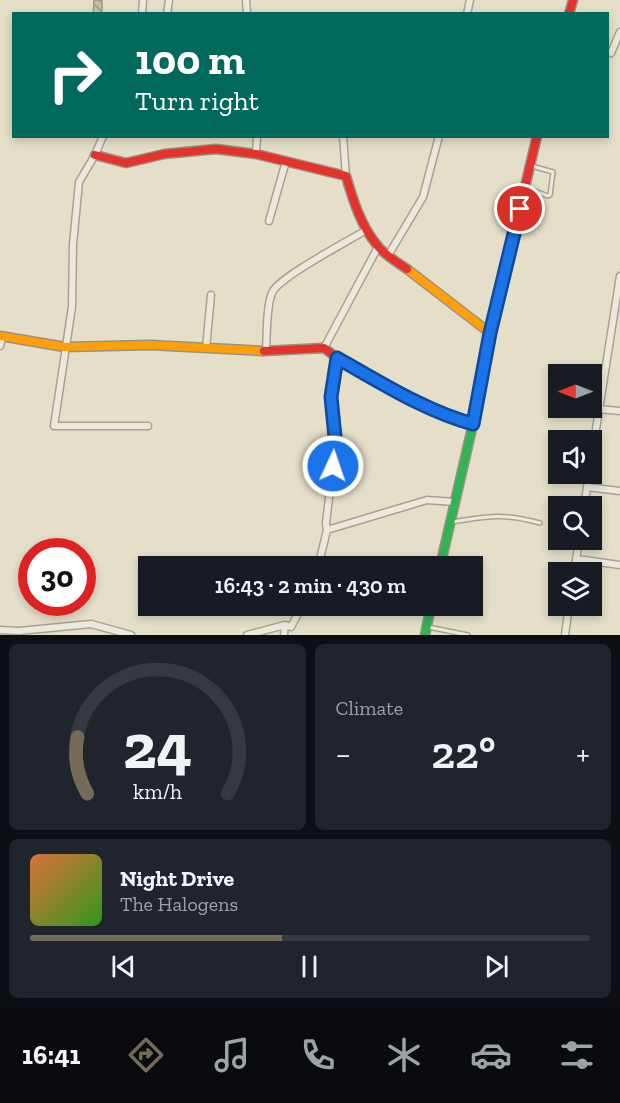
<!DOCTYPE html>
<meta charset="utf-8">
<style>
:root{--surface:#171b24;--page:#20242c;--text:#f1f3f6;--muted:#9ea1a6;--line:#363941;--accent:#746a58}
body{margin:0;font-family:"Zilla Slab",serif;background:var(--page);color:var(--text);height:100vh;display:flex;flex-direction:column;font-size:22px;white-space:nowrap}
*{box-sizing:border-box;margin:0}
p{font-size:20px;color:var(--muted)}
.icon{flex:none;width:33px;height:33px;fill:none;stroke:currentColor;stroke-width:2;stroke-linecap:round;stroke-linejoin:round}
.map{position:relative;height:635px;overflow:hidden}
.side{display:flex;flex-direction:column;gap:9px;padding:9px;background:#0d0f14;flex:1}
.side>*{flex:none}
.banner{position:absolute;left:12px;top:12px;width:597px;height:126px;border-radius:0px;box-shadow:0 3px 9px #0003;background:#00695c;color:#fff;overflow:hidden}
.needle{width:39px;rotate:270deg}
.controls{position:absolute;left:548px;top:364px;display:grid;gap:12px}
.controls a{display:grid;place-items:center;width:54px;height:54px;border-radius:0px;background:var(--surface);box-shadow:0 3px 9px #0003;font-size:30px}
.speed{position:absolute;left:18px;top:538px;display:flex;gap:12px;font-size:30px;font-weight:700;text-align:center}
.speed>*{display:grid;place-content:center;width:78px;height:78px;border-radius:50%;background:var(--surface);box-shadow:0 3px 9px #0003;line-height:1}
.speed .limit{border:9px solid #d22;background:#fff;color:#111}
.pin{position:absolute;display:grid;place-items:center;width:51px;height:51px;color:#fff;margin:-26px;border:3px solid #fff;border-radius:50%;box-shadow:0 2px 6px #0007}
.me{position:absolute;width:66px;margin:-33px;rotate:3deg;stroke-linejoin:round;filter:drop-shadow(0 0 4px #0008)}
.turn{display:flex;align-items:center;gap:21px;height:126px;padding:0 24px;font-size:27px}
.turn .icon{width:78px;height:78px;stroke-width:2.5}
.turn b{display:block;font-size:42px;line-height:51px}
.big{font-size:45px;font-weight:600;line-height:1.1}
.side .widget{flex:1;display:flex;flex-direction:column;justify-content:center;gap:9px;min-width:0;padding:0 21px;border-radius:9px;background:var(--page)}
.side .dial{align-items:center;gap:0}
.dial svg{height:156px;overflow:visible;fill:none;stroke:var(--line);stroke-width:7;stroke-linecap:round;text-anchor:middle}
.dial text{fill:var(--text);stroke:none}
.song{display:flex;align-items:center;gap:18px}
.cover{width:72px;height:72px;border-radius:9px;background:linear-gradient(135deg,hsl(20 70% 55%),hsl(110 70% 35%))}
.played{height:6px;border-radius:3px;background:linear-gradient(90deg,var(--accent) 45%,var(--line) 45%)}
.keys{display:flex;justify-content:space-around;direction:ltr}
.heat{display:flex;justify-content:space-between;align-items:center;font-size:33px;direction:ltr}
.side .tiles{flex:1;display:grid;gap:9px;grid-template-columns:1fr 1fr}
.widget:last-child{grid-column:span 2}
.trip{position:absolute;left:138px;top:556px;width:345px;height:60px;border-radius:0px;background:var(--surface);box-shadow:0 3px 9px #0003;font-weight:600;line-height:60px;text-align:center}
.tab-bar{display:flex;height:96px;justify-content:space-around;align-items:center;background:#090b0e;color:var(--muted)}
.tab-bar .icon{width:42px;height:42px}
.tab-bar .selected{color:var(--accent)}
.tab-bar b{font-size:27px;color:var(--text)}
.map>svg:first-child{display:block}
.building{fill:url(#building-back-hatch);stroke:#a59a88;stroke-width:1.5}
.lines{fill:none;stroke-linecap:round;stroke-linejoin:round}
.lane-casing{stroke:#a9a293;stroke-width:6}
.street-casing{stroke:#a9a293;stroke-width:9}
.fast-casing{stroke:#999283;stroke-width:11}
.slow-casing{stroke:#999283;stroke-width:11}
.jam-casing{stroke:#999283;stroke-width:11}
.lane{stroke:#ece8db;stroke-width:3}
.street{stroke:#ece8db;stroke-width:6}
.fast{stroke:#30b455;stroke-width:8}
.slow{stroke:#ff9f0a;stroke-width:8}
.jam{stroke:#e5322d;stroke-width:8}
.route-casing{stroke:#114b97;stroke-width:15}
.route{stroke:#1a73e8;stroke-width:10}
</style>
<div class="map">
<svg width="620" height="635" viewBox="0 0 620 635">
<defs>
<pattern id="building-back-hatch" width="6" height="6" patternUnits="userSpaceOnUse" patternTransform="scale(1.5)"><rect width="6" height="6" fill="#c8bcaa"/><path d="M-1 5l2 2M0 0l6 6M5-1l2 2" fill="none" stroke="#a3998a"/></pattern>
</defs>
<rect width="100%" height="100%" fill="#e5dfc9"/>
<path class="building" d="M 94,0 L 102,0 L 102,14 L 93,14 Z"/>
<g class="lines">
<g class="lane-casing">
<path id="lane" d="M 526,188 L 548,196 L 550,195 L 553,172 L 532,166
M 452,522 C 487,516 505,513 540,523
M 428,627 L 468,635"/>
</g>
<g class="street-casing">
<path id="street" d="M 246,0 L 247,14
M 142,14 L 143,0
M 167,14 L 169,0
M 467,14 L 470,0
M 611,53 L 620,32
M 103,136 L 95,155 L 79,182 L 73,244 L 72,307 L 54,426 L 148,426
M 343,136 L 346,176
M 256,154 L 257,136
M 269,221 L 286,161
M 389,254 L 423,197 L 439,136
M 0,346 L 2,338
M 206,348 L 211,295
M 324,348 L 378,247
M 266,351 C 267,336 266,303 273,291 C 283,275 347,242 366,230
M 598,409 L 620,411
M 591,461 L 620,276
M 587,487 L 620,491
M 584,507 L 589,474
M 327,530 L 326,523 L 335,447 L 331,397 L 337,358
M 577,559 L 620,565
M 318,567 L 327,530 L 427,500 L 455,502
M 574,573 L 579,540
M 0,630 L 19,631 L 91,624 L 131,635
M 247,635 L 285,625 L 291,627 L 302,606
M 284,635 L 285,625
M 565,635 L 569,606"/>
</g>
<g class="fast-casing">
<path id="fast" d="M 440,567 L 473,424 L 500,293
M 425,635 L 431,606"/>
</g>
<g class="slow-casing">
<path id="slow" d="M 407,269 L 490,333
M 0,336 L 65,347 L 150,345 L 264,351"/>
</g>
<g class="jam-casing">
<path id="jam" d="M 569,14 L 573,0
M 95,155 L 126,163 L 164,154 L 216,149 L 256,154 L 346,176 C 353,200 361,226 377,245 C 384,255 397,262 407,269
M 500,293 L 537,136
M 264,351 L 324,348 C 348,367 377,381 405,394 C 427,406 449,417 473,424"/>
</g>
<use href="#lane" class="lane"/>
<use href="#street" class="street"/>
<use href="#fast" class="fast"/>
<use href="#slow" class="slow"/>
<use href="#jam" class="jam"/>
</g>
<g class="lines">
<g class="route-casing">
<path id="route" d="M 333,466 L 336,447 L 331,397 L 337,358 C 380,382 425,411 473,424 L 490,333 L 520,209"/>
</g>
<use href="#route" class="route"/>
</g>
</svg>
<div class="controls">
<a><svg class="needle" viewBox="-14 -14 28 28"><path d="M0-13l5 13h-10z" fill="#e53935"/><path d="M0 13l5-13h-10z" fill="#9ea1a6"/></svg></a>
<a><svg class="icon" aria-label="sound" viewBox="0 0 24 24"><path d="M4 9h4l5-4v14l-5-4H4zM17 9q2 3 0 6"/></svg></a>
<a><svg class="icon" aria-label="search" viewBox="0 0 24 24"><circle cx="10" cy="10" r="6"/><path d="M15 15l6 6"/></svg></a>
<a><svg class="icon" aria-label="layers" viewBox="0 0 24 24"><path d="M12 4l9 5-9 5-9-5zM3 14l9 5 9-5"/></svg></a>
</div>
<div class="speed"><div class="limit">30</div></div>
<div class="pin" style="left:520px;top:209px;background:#d93025"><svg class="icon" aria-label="arrive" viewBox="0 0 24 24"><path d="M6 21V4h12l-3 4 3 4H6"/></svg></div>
<svg class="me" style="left:333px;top:466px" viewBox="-20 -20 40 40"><circle r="17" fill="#1a73e8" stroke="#fff" stroke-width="3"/><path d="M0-11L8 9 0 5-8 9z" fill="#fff"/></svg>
<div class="trip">16:43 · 2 min · 430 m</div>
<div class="banner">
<div class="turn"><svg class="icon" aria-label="right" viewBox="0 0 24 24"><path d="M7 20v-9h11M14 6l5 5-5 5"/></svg><div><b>100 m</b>Turn right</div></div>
</div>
</div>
<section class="side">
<div class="tiles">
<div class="widget dial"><svg viewBox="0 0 100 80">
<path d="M14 69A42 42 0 1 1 86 69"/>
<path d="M14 69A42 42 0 0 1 9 40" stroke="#746a58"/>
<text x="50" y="56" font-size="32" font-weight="700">24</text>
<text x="50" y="72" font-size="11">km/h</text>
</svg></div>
<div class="widget"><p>Climate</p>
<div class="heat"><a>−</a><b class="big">22°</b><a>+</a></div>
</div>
<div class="widget">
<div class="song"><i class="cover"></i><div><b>Night Drive</b><p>The Halogens</p></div></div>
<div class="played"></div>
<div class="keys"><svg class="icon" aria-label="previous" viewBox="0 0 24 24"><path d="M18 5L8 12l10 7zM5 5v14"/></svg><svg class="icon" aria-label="pause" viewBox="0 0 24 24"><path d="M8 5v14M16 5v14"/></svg><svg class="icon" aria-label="next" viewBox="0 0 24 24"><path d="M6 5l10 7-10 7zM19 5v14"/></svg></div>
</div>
</div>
</section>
<nav class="tab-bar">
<b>16:41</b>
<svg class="icon selected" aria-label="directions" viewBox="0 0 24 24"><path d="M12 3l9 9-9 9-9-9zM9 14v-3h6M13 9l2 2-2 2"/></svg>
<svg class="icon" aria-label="music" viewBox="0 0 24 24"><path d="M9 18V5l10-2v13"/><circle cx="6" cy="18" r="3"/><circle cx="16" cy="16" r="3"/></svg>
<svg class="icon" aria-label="phone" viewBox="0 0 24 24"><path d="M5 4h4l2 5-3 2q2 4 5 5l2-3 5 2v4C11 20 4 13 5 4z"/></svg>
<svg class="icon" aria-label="climate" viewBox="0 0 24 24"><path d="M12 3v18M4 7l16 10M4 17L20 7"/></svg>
<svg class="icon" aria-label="car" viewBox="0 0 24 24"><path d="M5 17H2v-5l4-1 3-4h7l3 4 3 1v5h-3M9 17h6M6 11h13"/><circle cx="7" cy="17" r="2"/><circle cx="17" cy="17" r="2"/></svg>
<svg class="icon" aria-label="filters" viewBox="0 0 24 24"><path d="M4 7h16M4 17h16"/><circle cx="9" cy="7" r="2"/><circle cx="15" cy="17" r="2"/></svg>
</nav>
